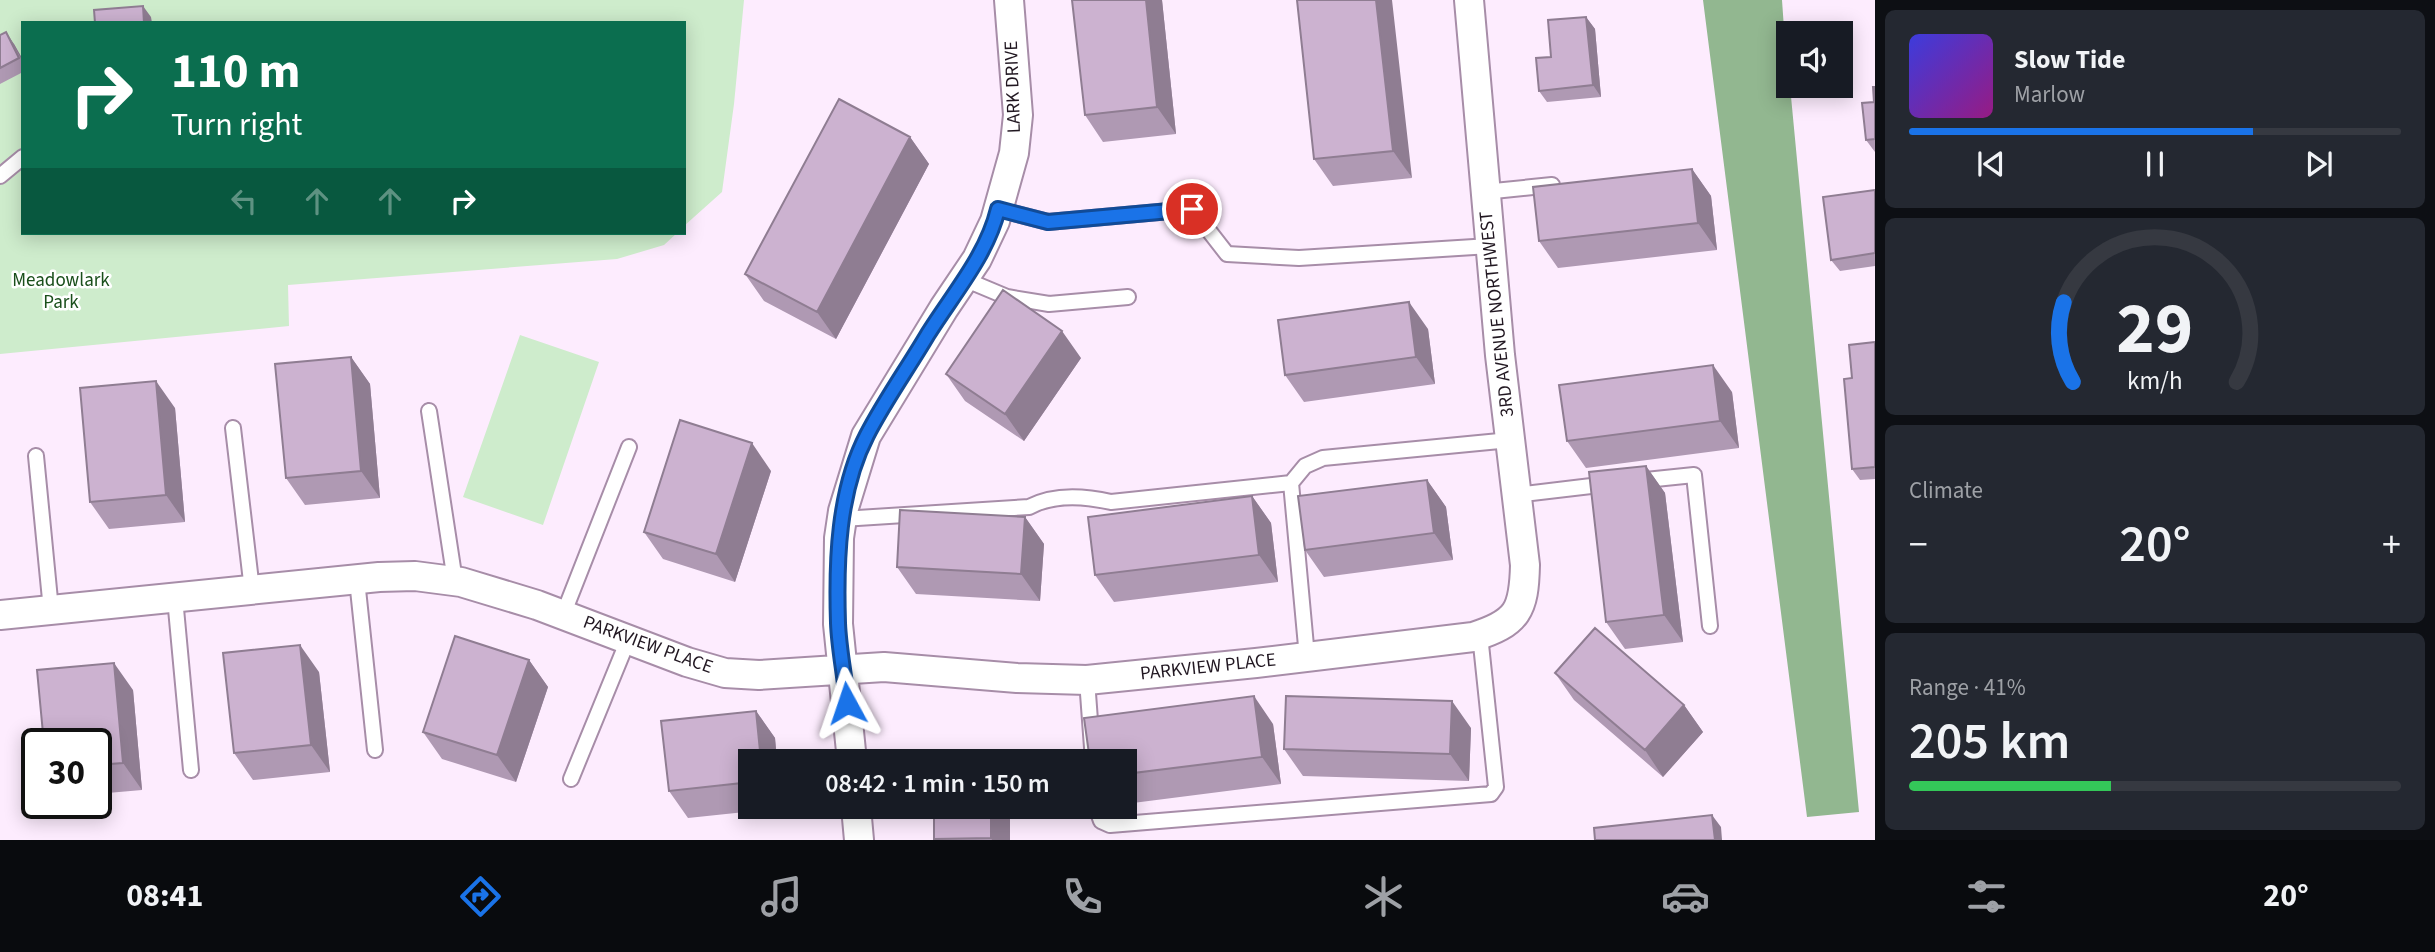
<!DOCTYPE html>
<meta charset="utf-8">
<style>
:root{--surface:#171b24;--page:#242831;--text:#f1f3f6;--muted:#9ea1a6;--line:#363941;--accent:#1a73e8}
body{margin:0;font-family:"Source Sans 3",sans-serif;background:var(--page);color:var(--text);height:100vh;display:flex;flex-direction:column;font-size:26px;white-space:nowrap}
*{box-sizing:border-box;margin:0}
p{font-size:23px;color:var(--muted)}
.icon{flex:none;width:38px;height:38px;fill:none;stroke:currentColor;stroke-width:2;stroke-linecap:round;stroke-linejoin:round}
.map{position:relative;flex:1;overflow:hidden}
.side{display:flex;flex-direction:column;gap:10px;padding:10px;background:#0d0f14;width:560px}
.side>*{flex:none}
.banner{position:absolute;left:21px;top:21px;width:665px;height:214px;border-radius:0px;box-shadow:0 4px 18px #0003;background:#0b6e4f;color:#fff;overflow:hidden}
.controls{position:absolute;left:1776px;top:21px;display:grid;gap:14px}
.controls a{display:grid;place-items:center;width:77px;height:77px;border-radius:0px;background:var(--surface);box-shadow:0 4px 18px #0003;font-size:35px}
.speed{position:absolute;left:21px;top:728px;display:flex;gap:14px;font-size:35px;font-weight:700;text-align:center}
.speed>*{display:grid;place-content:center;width:91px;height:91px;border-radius:50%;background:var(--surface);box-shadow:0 4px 18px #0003;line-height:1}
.speed .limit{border:4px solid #111;border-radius:10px;background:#fff;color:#111}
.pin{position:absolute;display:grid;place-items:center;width:60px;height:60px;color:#fff;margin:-30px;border:4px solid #fff;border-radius:50%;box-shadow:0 2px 7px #0007}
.me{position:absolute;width:77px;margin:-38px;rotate:355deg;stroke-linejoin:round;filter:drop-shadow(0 0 5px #0008)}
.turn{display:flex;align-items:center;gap:24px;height:147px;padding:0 35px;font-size:32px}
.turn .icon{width:91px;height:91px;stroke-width:2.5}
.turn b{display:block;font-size:49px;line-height:60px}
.lanes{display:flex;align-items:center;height:66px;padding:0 35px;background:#0003;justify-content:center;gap:35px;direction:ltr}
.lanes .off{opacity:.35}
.big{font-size:52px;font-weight:600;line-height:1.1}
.side .widget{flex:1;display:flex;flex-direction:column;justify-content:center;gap:10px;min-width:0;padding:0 24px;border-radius:10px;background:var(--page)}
.side .dial{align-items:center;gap:0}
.dial svg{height:182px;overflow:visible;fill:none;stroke:var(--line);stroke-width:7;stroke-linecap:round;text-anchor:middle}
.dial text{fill:var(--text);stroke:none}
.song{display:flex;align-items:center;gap:21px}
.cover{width:84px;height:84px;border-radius:10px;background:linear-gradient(135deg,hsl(240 70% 55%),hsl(310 70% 35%))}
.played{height:7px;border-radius:4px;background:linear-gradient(90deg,var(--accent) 70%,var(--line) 70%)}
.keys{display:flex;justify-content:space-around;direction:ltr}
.heat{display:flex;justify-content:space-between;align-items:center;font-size:38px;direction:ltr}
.charge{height:10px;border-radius:5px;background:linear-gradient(90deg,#34c759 41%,var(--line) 0)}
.trip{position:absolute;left:738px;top:749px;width:399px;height:70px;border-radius:0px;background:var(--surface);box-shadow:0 4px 18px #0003;font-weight:600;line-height:70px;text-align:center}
.dock{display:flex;height:112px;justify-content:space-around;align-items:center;background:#090b0e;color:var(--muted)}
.dock .icon{width:49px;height:49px}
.dock .current{color:var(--accent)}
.dock b{font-size:32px;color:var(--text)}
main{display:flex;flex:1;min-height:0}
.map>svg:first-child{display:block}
.green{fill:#ceeccc}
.forest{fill:#92b790}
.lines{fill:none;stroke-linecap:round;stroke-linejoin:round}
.service-casing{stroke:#a78da8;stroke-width:18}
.minor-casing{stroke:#a78da8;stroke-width:32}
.service{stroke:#fff;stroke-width:14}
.minor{stroke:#fff;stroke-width:28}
.wall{fill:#af99b3}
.shaded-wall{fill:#8f7d92}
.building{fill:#ccb2d0;stroke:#8f7d92;stroke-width:2}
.route-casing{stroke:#114b97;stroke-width:18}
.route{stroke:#1a73e8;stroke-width:12}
.labels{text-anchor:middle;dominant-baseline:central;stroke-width:5;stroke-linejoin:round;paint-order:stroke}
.street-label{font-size:19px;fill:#211721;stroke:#fff}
.park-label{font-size:19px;fill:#1a4f1b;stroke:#fff}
</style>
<main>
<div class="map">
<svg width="1875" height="840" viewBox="0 0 1875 840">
<rect width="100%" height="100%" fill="#fdecfe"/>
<path class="green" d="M 0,0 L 744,0 L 734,104 L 722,192 L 684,226 L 684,23 L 23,23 L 23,233 L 677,233 L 664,245 L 617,259 L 288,285 L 289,326 L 0,354 Z
M 520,335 L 599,362 L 543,525 L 463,497 Z"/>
<path class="forest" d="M 1703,0 L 1782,0 L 1788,86 L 1790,86 L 1859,812 L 1807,817 Z"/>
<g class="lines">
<g class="service-casing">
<path id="service" d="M 0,176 L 23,157
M 1484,192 L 1552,185
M 998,209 L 1048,222 L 1192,209 L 1227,254 L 1299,258 L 1490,246
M 964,279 L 1007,297 L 1049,304 L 1128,297
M 429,411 L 455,581
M 233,428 L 252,590
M 36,456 L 51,610
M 1636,481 L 1694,475 L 1710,626
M 1516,495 L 1608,484
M 842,519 L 1029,507 C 1053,494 1085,496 1111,502 L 1291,483
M 357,580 L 375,750
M 175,598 L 191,770
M 563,615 L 629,447
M 1307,657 L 1291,483 L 1305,466 L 1323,458 L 1510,440
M 1087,680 L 1093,761
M 571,779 L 628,640
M 1096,807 L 1101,821 L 1110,825 L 1491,794 L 1496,787 L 1480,635"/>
</g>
<g class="minor-casing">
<path id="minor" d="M 0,615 L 379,577 L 415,576 L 461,582 L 537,605 L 687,662 L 725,673 L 759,675 L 884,667 L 1017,678 L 1087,680 L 1256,663 L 1473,637 C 1518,623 1524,610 1525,565 L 1500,355 L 1469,0
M 852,761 L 838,624 L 839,538 L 843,511 L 866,436 L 944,308 L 977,259 L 995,221 L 1014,153 L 1018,115 L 1009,0
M 856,807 L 859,840"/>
</g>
<use href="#service" class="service"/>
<use href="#minor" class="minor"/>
</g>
<path class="wall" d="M 1072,0 L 1162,0 L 1176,134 L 1103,142 L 1085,115 Z
M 1297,0 L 1412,178 L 1333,186 L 1314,159 Z
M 1586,17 L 1595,29 L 1601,97 L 1547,102 L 1539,91 L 1551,57 Z
M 0,35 L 14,44 L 23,60 L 23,72 L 0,84 Z
M 1875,87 L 1875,152 L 1866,140 L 1874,102 Z
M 910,137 L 929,164 L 836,339 L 764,301 L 745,274 Z
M 1692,169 L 1711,196 L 1717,250 L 1558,268 L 1539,241 Z
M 1875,190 L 1875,266 L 1840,271 L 1831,260 Z
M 1428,329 L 1435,384 L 1304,402 L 1285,375 Z
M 1875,342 L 1875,479 L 1860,480 L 1852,469 L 1852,378 Z
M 351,357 L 370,384 L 380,498 L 305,505 L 286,478 Z
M 1081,358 L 1024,441 L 965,401 L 946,374 Z
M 1732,392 L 1739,448 L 1586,468 L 1567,441 Z
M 175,408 L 185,522 L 109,529 L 90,502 Z
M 1646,466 L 1665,493 L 1683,642 L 1625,649 L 1606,622 Z
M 771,471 L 735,582 L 663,559 L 644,532 Z
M 1427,480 L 1446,507 L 1453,560 L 1324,577 L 1305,550 Z
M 1252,496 L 1271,523 L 1278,582 L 1114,602 L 1095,575 Z
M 1025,517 L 1044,544 L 1040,601 L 916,594 L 897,567 Z
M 529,660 L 548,687 L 516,782 L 442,759 L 423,732 Z
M 319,672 L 330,772 L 253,780 L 234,753 Z
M 1555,673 L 1684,705 L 1703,732 L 1663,777 L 1574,700 Z
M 133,690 L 142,790 L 96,794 L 96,744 Z
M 756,711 L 775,738 L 777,761 L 751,761 L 751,807 L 782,807 L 782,808 L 688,818 L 669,791 Z
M 1273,724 L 1281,784 L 1125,804 L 1125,761 Z
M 1471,728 L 1469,781 L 1303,776 L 1284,749 Z
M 1010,807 L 1010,840 L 935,840 L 934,839 Z"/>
<path class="shaded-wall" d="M 1146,0 L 1162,0 L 1176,134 L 1157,107 Z
M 1376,0 L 1392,0 L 1412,178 L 1393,151 Z
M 143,6 L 151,17 L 152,23 L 144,23 Z
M 1586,17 L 1595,29 L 1601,97 L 1593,85 Z
M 6,32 L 14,44 L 23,60 L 23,62 Z
M 910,137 L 929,164 L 836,339 L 817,312 Z
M 1692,169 L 1711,196 L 1717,250 L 1698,223 Z
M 1409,302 L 1428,329 L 1435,384 L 1416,357 Z
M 1062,331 L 1081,358 L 1024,441 L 1005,414 Z
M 351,357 L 370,384 L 380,498 L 361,471 Z
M 1713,365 L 1732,392 L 1739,448 L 1720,421 Z
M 156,381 L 175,408 L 185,522 L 166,495 Z
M 752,443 L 771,471 L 735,582 L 716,554 Z
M 1646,466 L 1665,493 L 1683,642 L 1664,615 Z
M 1427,480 L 1446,507 L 1453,560 L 1434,533 Z
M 1252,496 L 1271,523 L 1278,582 L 1259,555 Z
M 1025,517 L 1044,544 L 1040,601 L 1021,574 Z
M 300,645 L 319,672 L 330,772 L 311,745 Z
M 529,660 L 548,687 L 516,782 L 497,755 Z
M 114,663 L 133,690 L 142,790 L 123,763 Z
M 1254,696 L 1273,724 L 1281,784 L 1262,757 Z
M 1452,701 L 1471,728 L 1469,781 L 1450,754 Z
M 1684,705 L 1703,732 L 1663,777 L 1645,750 Z
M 756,711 L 775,738 L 777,761 L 761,761 Z
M 991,750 L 999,761 L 991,761 Z
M 991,807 L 1010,807 L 1010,840 L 992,840 L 991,838 Z
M 1712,815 L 1721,827 L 1722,840 L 1715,840 Z"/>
<path class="building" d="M 1072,0 L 1146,0 L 1157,107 L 1085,115 Z
M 1297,0 L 1376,0 L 1393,151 L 1314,159 Z
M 143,6 L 144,23 L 95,23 L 94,10 Z
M 1586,17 L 1593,85 L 1539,91 L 1536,58 L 1551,57 L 1548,20 Z
M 6,32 L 19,58 L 0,68 L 0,35 Z
M 1873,87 L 1875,87 L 1875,139 L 1866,140 L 1862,103 L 1874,102 Z
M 839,99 L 910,137 L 817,312 L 745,274 Z
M 1692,169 L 1698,223 L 1539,241 L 1533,187 Z
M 1875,190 L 1875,253 L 1831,260 L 1823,197 Z
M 1003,290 L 1062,331 L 1005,414 L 946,374 Z
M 1409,302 L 1416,357 L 1285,375 L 1278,320 Z
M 1875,342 L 1875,467 L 1852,469 L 1844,379 L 1852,378 L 1849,345 Z
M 351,357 L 361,471 L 286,478 L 275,364 Z
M 1713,365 L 1720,421 L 1567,441 L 1559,385 Z
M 156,381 L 166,495 L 90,502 L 80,388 Z
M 680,420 L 752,443 L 716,554 L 644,532 Z
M 1646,466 L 1664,615 L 1606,622 L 1589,472 Z
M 1427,480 L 1434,533 L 1305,550 L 1298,496 Z
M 1252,496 L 1259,555 L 1095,575 L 1088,517 Z
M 900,510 L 1025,517 L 1021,574 L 897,567 Z
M 1595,628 L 1684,705 L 1645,750 L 1555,673 Z
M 455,636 L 529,660 L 497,755 L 423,732 Z
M 300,645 L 311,745 L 234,753 L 223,653 Z
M 114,663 L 123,763 L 96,765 L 96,744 L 44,744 L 37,670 Z
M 1254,696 L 1262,757 L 1125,774 L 1125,761 L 1090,761 L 1084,718 Z
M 1286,696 L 1452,701 L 1450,754 L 1284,749 Z
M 756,711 L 761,761 L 751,761 L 751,782 L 669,791 L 661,721 Z
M 934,750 L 991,750 L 991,761 L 934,761 Z
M 934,807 L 991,807 L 991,838 L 934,839 Z
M 1712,815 L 1715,840 L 1595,840 L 1594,828 Z"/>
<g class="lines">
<g class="route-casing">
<path id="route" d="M 847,703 C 845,676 839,650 838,623 C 836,561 838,491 867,435 C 885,400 908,368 928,334 C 953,294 987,255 998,209 L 1048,222 L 1192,209"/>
</g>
<use href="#route" class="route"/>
</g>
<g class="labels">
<g class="street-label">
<text transform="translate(1013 87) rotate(-92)">LARK DRIVE</text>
<text transform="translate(1497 314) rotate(-96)">3RD AVENUE NORTHWEST</text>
<text transform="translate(648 645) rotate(20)">PARKVIEW PLACE</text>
<text transform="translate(1208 667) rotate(-6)">PARKVIEW PLACE</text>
</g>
<g class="park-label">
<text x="61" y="280">Meadowlark<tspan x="61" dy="22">Park</tspan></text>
</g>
</g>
</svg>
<div class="controls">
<a><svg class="icon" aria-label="sound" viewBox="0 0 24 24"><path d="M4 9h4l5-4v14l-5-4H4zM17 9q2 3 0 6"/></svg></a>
</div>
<div class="speed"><div class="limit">30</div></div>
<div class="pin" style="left:1192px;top:209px;background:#d93025"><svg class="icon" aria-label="arrive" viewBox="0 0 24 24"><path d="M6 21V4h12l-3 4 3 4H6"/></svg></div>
<svg class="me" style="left:847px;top:703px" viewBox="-20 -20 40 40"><path d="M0-17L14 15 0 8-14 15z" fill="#1a73e8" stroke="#fff" stroke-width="4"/></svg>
<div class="trip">08:42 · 1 min · 150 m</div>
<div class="banner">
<div class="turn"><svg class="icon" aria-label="right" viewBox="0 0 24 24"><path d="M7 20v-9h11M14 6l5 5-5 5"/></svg><div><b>110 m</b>Turn right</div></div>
<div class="lanes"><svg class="icon off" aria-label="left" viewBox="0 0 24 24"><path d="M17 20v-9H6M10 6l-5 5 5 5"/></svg><svg class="icon off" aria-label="ahead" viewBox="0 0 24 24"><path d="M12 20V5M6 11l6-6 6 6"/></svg><svg class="icon off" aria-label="ahead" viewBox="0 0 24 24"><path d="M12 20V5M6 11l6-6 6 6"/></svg><svg class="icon" aria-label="right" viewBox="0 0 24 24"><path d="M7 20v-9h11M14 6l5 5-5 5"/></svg></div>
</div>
</div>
<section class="side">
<div class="widget">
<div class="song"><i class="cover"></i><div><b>Slow Tide</b><p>Marlow</p></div></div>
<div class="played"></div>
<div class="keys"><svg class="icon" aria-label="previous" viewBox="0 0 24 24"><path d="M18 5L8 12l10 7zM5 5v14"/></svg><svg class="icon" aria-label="pause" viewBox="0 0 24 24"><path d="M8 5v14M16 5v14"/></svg><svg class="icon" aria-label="next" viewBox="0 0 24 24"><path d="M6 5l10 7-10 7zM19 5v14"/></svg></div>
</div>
<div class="widget dial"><svg viewBox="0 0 100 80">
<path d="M14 69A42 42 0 1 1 86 69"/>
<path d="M14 69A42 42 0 0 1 10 34" stroke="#1a73e8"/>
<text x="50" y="56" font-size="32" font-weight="700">29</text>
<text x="50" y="72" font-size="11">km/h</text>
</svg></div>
<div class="widget"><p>Climate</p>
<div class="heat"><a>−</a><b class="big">20°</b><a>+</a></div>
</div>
<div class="widget"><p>Range · 41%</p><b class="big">205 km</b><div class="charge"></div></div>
</section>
</main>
<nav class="dock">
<b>08:41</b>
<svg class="icon current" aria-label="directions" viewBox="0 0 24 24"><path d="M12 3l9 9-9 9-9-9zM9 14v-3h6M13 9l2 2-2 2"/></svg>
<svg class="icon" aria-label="music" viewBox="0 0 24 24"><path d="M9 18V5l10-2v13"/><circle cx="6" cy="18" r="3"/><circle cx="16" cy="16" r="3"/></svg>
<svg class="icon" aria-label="phone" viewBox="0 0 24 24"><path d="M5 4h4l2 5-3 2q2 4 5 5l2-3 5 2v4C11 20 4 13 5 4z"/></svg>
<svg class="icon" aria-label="climate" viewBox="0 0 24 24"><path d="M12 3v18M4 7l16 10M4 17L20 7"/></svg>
<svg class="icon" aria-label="car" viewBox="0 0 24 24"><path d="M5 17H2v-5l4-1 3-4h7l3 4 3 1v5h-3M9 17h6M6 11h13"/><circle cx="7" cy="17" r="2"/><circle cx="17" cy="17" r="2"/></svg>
<svg class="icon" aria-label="filters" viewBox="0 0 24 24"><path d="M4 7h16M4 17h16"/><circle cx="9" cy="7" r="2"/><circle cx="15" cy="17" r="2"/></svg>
<b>20°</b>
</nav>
